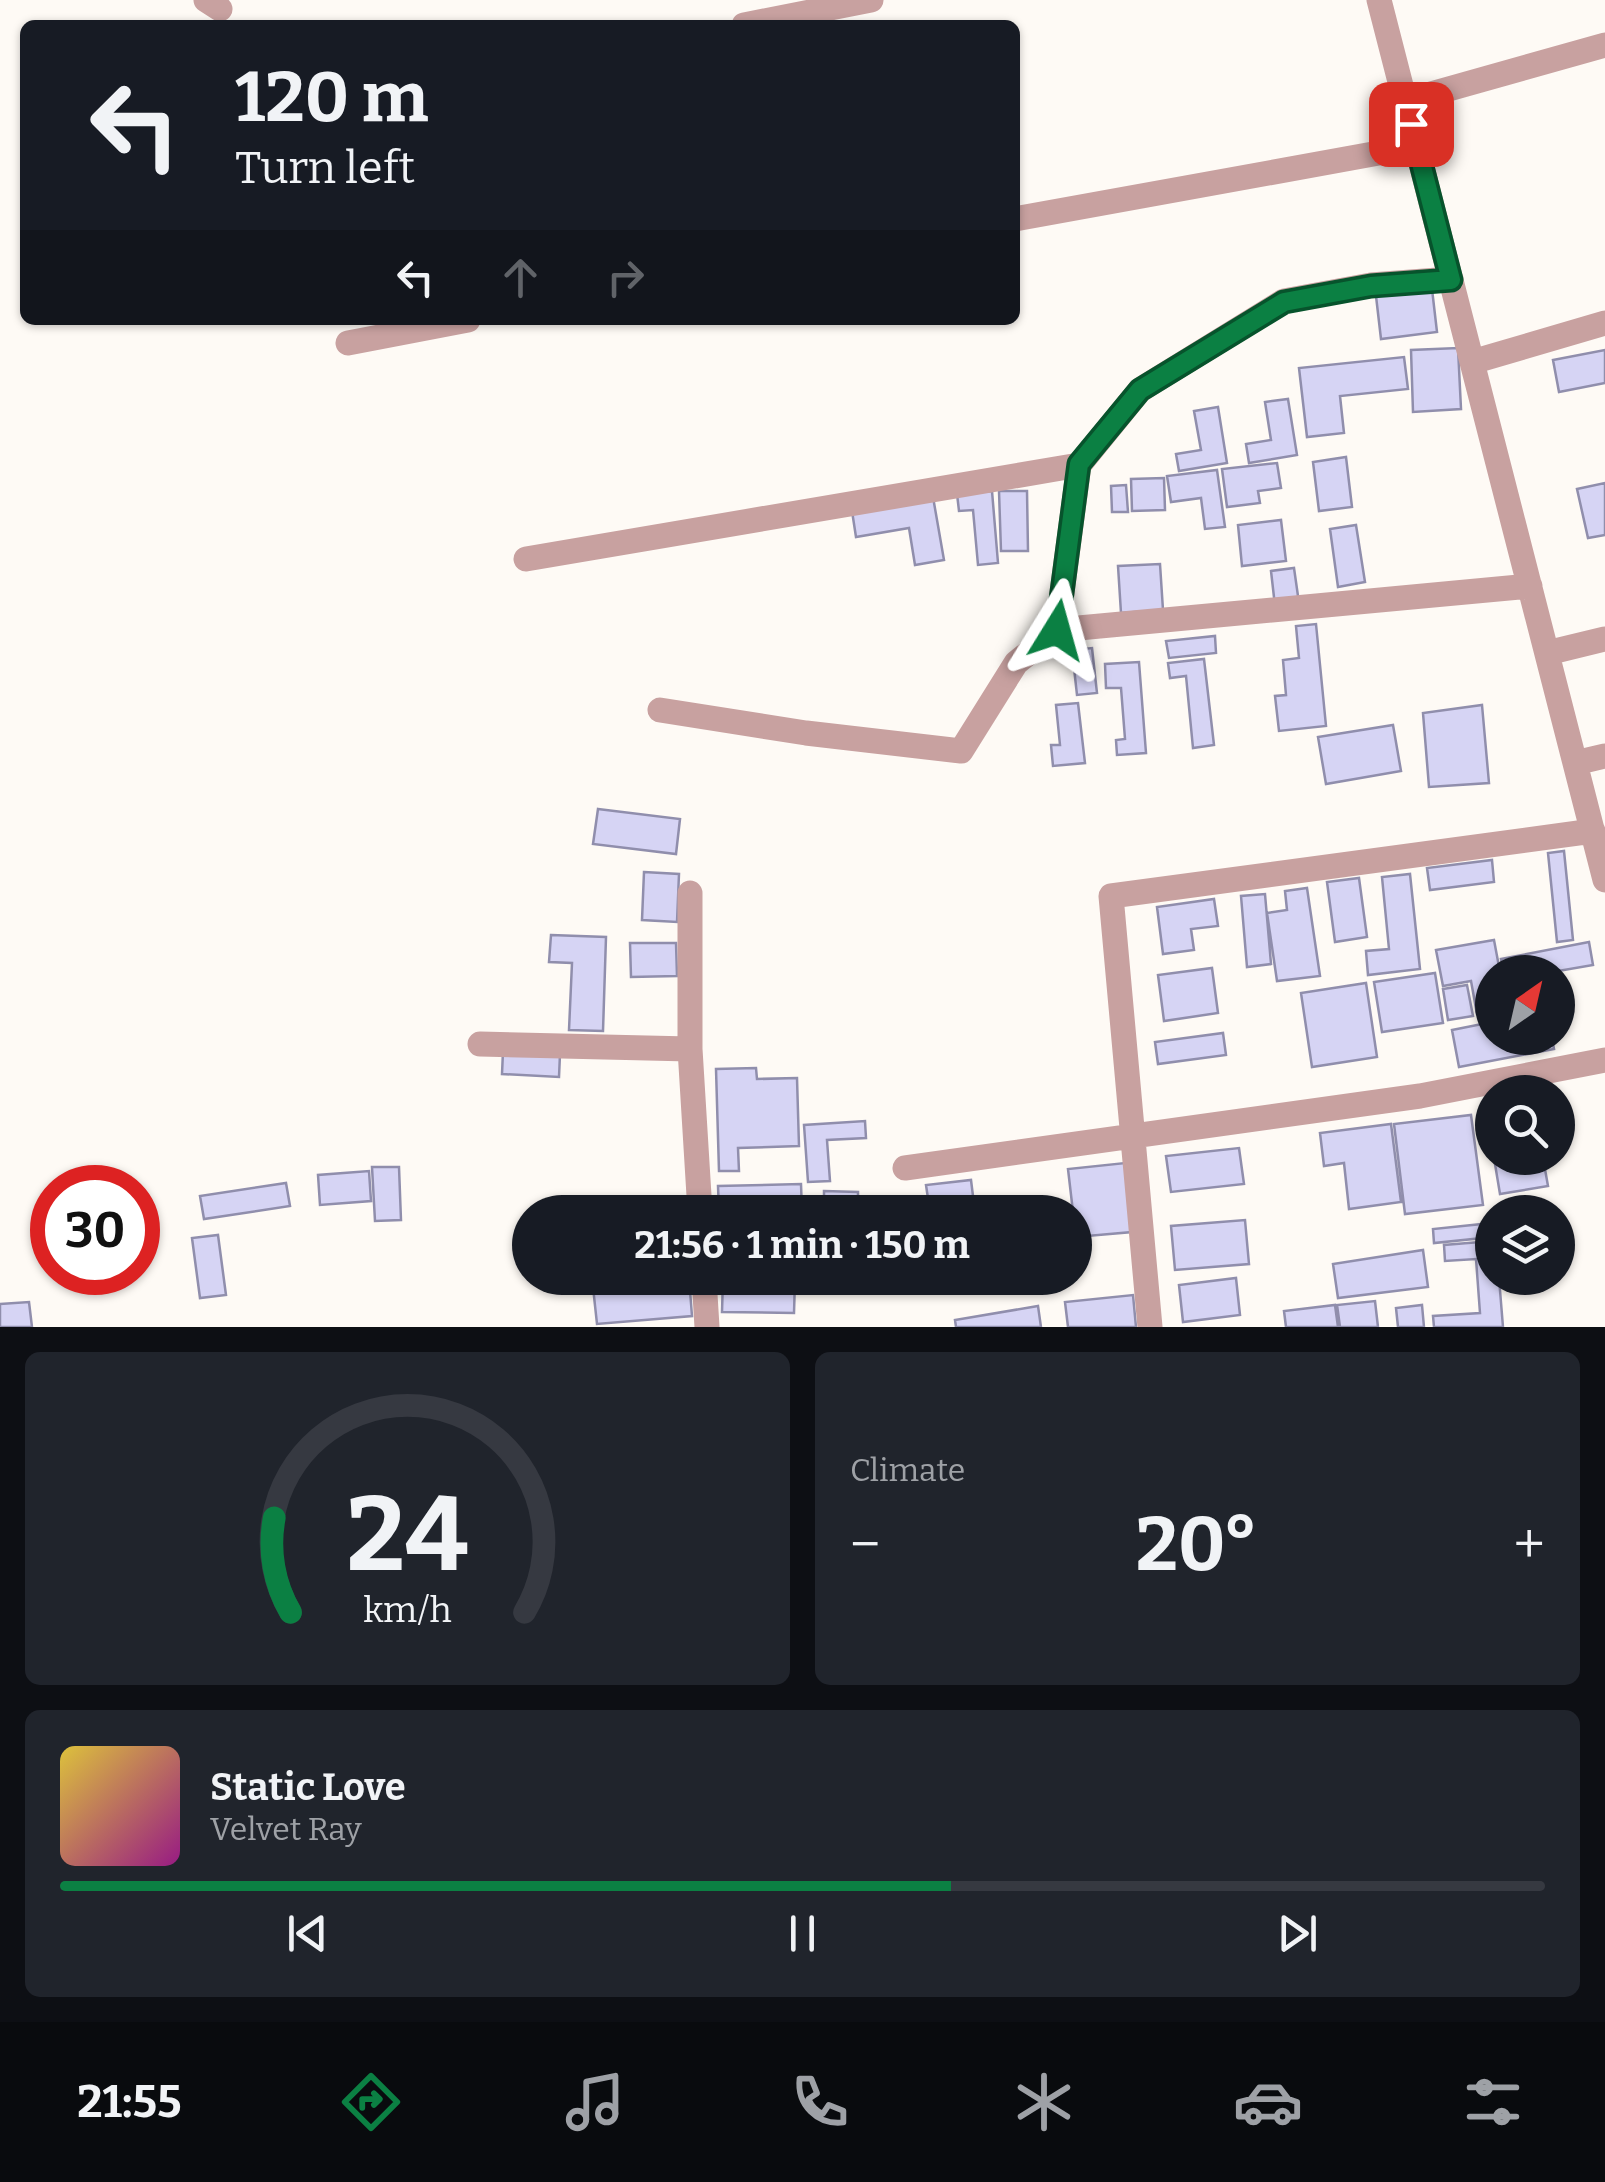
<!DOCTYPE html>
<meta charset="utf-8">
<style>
:root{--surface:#171b24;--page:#20242c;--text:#f1f3f6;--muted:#9ea1a6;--line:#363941;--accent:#0b8043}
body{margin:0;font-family:Bitter,serif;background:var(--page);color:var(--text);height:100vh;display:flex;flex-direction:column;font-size:38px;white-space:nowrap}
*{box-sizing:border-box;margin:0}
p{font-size:32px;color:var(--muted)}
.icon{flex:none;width:55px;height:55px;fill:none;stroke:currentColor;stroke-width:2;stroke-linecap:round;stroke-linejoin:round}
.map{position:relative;height:1327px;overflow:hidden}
.drawer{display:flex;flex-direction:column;gap:25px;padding:25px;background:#0d0f14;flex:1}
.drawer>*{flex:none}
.top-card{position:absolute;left:20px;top:20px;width:1000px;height:305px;border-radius:15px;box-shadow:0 2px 8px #0004;background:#171b24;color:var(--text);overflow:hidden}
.needle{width:65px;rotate:34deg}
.controls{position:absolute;left:1475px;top:955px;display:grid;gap:20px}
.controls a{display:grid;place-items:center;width:100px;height:100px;border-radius:50%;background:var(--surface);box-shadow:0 2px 8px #0004;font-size:50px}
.speed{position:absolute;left:30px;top:1165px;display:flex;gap:20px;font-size:50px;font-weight:700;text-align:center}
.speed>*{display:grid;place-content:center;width:130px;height:130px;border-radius:50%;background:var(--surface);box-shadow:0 2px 8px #0004;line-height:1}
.speed .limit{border:15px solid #d22;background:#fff;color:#111}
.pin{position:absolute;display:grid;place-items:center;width:85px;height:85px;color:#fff;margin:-42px;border-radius:20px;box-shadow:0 5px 15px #0006}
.me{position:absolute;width:110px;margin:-55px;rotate:8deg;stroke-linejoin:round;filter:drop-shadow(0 0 8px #0008)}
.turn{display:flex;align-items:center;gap:35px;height:210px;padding:0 50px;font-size:45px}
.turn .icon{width:130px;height:130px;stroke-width:2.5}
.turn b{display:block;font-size:70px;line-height:85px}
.lanes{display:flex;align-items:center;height:95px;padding:0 50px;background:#0003;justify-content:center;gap:50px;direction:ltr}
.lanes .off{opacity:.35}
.big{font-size:75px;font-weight:700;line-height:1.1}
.drawer .widget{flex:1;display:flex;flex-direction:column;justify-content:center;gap:15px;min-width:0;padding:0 35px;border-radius:15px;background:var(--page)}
.drawer .dial{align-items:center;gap:0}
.dial svg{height:260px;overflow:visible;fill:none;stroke:var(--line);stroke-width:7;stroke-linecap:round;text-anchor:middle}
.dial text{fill:var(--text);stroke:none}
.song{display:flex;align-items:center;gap:30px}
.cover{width:120px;height:120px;border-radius:15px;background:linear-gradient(135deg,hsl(50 70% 55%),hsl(310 70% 35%))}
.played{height:10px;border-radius:5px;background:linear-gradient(90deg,var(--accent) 60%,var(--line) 60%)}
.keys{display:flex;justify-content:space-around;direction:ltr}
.heat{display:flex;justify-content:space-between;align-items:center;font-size:55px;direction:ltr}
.drawer .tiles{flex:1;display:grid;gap:25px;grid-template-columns:1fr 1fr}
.widget:last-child{grid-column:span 2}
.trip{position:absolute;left:512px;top:1195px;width:580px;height:100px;border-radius:50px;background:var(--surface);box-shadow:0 2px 8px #0004;font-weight:700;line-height:100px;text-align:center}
.dock{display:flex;height:160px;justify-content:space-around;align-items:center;background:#090b0e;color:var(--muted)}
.dock .icon{width:70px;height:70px}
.dock .on{color:var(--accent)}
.dock b{font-size:45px;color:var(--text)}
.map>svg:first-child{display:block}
.building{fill:#d6d4f4;stroke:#908eac;stroke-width:2.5}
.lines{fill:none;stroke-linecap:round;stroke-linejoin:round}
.minor{stroke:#c8a1a0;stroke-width:25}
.route-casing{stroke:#07532c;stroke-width:25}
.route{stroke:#0b8043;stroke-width:18}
</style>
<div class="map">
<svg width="1605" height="1327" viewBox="0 0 1605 1327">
<rect width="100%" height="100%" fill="#fefaf5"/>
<path class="building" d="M 1432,289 L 1437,332 L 1381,339 L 1376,296 Z
M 1458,348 L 1461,409 L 1413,412 L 1411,350 Z
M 1605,350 L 1605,383 L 1559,392 L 1553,360 Z
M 1404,357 L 1408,389 L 1340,396 L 1344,433 L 1307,437 L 1299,368 Z
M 1288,399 L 1297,455 L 1249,463 L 1246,444 L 1271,440 L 1265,402 Z
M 1218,407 L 1227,463 L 1179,471 L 1176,454 L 1201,450 L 1194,411 Z
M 1346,457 L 1352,507 L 1319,511 L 1313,462 Z
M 1277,463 L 1281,488 L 1258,491 L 1260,503 L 1227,507 L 1222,469 Z
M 1217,470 L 1225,527 L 1205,529 L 1201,498 L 1171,502 L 1167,476 Z
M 1164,478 L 1165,510 L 1132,511 L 1131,479 Z
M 1605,483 L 1605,535 L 1588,538 L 1577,489 Z
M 1126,485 L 1128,512 L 1112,512 L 1111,486 Z
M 992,491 L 998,563 L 978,565 L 973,510 L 959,511 L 957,494 Z
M 999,491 L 1027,491 L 1028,551 L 1001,551 Z
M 933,497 L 944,560 L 915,565 L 909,528 L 856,537 L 852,511 Z
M 1281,520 L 1286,561 L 1242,566 L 1238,525 Z
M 1356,525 L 1365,582 L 1338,587 L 1330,529 Z
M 1160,564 L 1163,610 L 1121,613 L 1118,566 Z
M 1294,568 L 1299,603 L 1275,606 L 1271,571 Z
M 1316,624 L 1326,726 L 1279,731 L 1275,696 L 1286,695 L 1283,660 L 1299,658 L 1296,626 Z
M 1215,636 L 1216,653 L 1169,658 L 1166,641 Z
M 1092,648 L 1097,693 L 1077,695 L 1072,650 Z
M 1204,659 L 1214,745 L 1193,748 L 1186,676 L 1170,678 L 1168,663 Z
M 1139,662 L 1146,753 L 1117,755 L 1116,740 L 1125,739 L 1121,688 L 1106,688 L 1105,664 Z
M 1078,703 L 1085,763 L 1053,766 L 1051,745 L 1060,745 L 1056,705 Z
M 1482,705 L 1489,783 L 1429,787 L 1423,713 Z
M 1393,725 L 1401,771 L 1326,784 L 1318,737 Z
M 598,809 L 680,819 L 676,854 L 593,844 Z
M 1564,851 L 1573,940 L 1557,942 L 1548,853 Z
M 1492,860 L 1494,882 L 1430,890 L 1427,868 Z
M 644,872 L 679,874 L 677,922 L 642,920 Z
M 1410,874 L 1420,969 L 1368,975 L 1366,951 L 1389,949 L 1382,877 Z
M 1359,878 L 1367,937 L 1335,942 L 1327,882 Z
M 1307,888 L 1320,976 L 1277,981 L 1267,913 L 1287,910 L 1285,891 Z
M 1265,894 L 1271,964 L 1247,967 L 1241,896 Z
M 1214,899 L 1218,926 L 1191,929 L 1194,950 L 1163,954 L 1157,907 Z
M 551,935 L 606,937 L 603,1031 L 569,1030 L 572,963 L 549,962 Z
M 1494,940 L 1500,972 L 1492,972 L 1492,1012 L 1477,1014 L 1471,981 L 1443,986 L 1436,950 Z
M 1589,942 L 1593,965 L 1558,971 L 1561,990 L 1558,990 L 1558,972 L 1504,972 L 1501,959 Z
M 630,943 L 676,943 L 677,976 L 631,977 Z
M 1212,968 L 1218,1013 L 1164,1021 L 1158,975 Z
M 1435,973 L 1443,1023 L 1382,1032 L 1374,982 Z
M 1366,983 L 1377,1057 L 1312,1067 L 1301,993 Z
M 1467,985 L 1473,1016 L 1448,1020 L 1443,989 Z
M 1492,1022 L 1492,1038 L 1552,1038 L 1554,1049 L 1459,1067 L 1452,1030 Z
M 1223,1033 L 1226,1055 L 1158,1064 L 1155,1042 Z
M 503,1051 L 560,1054 L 559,1077 L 502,1074 Z
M 756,1068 L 757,1079 L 797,1078 L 799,1146 L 738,1148 L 739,1171 L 719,1171 L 716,1069 Z
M 1492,1109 L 1492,1150 L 1485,1110 Z
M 1471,1115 L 1483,1205 L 1405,1214 L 1394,1124 Z
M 865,1121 L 866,1138 L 827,1140 L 830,1181 L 808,1182 L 804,1125 Z
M 1391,1124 L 1401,1202 L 1349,1209 L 1344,1163 L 1324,1166 L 1320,1133 Z
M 1239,1148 L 1244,1184 L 1171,1192 L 1166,1156 Z
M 1494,1158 L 1543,1158 L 1548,1186 L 1500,1194 Z
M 1125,1163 L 1132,1232 L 1076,1237 L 1075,1212 L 1073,1212 L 1068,1169 Z
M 372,1167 L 399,1167 L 401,1220 L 375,1221 Z
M 369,1171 L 371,1201 L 320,1205 L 318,1175 Z
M 971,1180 L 975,1212 L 930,1212 L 926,1185 Z
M 286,1183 L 290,1206 L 204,1219 L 200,1196 Z
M 801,1184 L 802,1212 L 719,1212 L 718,1186 Z
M 824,1191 L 858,1192 L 858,1212 L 824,1212 Z
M 1245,1220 L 1249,1264 L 1175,1270 L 1171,1226 Z
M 1492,1223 L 1492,1237 L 1434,1243 L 1433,1229 Z
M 218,1235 L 226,1295 L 200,1298 L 192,1238 Z
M 1492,1241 L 1492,1278 L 1499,1278 L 1503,1327 L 1434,1327 L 1433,1316 L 1480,1313 L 1476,1259 L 1445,1261 L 1444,1245 Z
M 1423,1250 L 1428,1287 L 1338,1298 L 1333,1264 Z
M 592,1278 L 689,1278 L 692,1316 L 597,1324 Z
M 723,1278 L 795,1280 L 794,1313 L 722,1312 Z
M 1236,1278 L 1240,1315 L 1183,1322 L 1179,1285 Z
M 1506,1278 L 1550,1278 L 1551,1281 L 1507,1289 Z
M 1133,1295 L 1136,1327 L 1068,1327 L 1065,1302 Z
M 1375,1301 L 1378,1327 L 1340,1327 L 1337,1305 Z
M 29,1302 L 32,1327 L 0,1327 L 0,1304 Z
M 1335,1305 L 1338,1327 L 1286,1327 L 1284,1311 Z
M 1422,1305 L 1424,1327 L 1398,1327 L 1396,1308 Z
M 1038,1306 L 1041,1327 L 956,1327 L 955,1320 Z"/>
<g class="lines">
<path class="minor" d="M 206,0 L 220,9
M 1379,0 L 1605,880
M 744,25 L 871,0
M 1406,101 L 1605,45
M 1015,219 L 1417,146
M 348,343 L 468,320
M 1472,362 L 1605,323
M 526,559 L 1079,465
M 1057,630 L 1079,465 L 1140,390 L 1284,301 L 1371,285 L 1451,279
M 1547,653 L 1605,639
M 660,710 L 806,733 L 961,751 L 1016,663 L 1057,630 L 1530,586
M 1575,763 L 1605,756
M 690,893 L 690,1049 L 700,1212
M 480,1044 L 690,1049
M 905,1168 L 1420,1096 L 1605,1060
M 704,1278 L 707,1327
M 1150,1327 L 1111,896 L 1593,831"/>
</g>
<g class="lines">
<g class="route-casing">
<path id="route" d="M 1057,630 L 1079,464 L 1140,390 L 1284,302 L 1371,286 L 1451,280 L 1411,124"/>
</g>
<use href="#route" class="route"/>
</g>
</svg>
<div class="controls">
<a><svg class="needle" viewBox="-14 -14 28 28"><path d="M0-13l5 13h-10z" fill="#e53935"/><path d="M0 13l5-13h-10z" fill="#9ea1a6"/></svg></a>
<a><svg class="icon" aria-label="search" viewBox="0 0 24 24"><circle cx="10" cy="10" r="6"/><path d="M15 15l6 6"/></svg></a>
<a><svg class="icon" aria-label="layers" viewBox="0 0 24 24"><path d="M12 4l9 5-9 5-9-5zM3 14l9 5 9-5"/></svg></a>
</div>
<div class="speed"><div class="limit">30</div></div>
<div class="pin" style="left:1411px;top:124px;background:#d93025"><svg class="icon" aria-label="arrive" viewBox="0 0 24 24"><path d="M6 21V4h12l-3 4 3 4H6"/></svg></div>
<svg class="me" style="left:1057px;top:630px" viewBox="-20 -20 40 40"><path d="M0-17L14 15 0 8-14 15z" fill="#0b8043" stroke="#fff" stroke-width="4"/></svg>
<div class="trip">21:56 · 1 min · 150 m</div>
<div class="top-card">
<div class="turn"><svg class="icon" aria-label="left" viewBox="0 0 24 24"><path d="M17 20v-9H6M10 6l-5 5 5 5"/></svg><div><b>120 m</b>Turn left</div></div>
<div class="lanes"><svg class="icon" aria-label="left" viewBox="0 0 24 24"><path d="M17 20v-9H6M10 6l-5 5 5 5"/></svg><svg class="icon off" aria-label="ahead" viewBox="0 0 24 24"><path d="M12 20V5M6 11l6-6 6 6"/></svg><svg class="icon off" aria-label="right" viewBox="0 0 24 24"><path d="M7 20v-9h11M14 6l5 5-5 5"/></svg></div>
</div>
</div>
<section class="drawer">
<div class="tiles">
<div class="widget dial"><svg viewBox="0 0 100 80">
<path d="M14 69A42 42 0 1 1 86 69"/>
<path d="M14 69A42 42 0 0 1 9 40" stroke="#0b8043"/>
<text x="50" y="56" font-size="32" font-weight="700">24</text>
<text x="50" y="72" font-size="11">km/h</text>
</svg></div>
<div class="widget"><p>Climate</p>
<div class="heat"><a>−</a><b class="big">20°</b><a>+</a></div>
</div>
<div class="widget">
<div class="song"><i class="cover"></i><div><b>Static Love</b><p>Velvet Ray</p></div></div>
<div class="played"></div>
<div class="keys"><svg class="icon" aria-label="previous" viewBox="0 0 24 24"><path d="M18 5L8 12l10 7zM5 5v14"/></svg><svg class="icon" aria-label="pause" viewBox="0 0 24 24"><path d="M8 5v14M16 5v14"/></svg><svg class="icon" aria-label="next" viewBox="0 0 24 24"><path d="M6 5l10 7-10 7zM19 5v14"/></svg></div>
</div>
</div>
</section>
<nav class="dock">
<b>21:55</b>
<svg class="icon on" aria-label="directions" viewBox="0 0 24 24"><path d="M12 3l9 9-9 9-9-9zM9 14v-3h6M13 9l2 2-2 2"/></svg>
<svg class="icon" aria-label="music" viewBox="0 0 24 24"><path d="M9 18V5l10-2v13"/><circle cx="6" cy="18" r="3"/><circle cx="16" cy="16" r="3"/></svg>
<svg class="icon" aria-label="phone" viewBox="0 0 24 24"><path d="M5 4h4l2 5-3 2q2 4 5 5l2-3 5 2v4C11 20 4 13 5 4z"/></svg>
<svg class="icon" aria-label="climate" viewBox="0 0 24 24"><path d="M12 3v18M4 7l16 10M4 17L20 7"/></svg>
<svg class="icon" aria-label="car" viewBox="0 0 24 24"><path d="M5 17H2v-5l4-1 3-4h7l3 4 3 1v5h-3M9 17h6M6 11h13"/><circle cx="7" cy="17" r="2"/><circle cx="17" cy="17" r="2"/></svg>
<svg class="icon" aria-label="filters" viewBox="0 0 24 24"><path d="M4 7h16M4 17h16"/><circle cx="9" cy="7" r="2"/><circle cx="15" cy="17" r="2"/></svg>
</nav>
